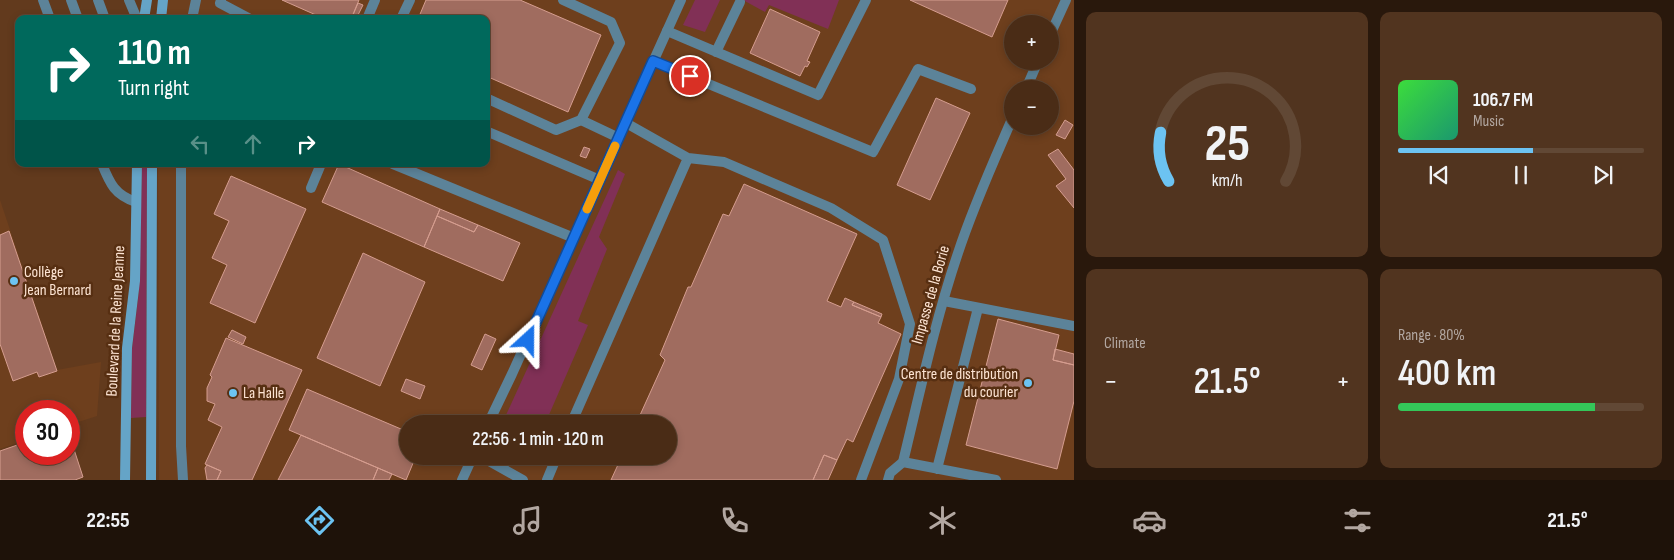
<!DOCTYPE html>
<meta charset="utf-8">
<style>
:root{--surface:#4a2c16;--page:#51341f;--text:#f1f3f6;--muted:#b2a7a1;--line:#614835;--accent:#6cc3f2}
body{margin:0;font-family:"Sofia Sans Condensed",sans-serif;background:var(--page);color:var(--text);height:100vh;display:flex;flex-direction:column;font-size:19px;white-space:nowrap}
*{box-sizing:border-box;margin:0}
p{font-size:16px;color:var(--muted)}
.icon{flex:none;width:28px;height:28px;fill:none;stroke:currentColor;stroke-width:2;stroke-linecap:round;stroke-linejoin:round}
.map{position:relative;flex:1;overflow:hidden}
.sheet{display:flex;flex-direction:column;gap:12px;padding:12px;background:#29180c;width:600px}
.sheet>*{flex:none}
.banner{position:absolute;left:15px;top:15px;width:475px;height:152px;border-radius:10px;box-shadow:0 2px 8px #0003,0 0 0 1px var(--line);background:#00695c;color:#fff;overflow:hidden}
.tools{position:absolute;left:1004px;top:15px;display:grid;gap:10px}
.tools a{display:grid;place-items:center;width:55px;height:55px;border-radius:50%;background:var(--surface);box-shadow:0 2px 8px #0003,0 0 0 1px var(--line);font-size:25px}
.speed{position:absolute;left:15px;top:400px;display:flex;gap:10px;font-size:25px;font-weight:700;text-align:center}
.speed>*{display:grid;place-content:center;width:65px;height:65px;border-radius:50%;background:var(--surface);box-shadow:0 2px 8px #0003,0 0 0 1px var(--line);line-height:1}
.speed .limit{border:8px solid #d22;background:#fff;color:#111}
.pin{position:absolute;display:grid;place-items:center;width:42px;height:42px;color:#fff;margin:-21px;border:2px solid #fff;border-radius:50%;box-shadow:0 1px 5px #0007}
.me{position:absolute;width:55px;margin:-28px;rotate:24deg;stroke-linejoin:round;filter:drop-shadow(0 0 4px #0008)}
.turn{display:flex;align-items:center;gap:18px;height:105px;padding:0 20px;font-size:22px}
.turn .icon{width:65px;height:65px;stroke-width:2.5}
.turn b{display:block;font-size:35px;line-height:42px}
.lanes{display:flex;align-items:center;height:48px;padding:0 20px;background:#0003;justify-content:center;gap:25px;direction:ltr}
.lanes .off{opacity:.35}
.big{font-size:38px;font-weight:600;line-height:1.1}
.sheet .card{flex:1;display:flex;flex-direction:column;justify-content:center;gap:8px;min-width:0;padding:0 18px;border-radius:10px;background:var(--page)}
.sheet .dial{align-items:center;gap:0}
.dial svg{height:130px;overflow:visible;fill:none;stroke:var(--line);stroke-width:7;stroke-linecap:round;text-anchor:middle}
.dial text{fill:var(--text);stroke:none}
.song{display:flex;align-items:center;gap:15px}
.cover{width:60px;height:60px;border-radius:8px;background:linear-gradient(135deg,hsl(120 70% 55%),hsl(160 70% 35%))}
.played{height:5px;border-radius:2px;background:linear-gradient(90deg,var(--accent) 55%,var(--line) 55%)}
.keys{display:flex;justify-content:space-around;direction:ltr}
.heat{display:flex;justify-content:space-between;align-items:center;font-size:28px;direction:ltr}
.charge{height:8px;border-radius:4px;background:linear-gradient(90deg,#34c759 80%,var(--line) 0)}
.sheet .tiles{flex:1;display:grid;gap:12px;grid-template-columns:repeat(2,1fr)}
.trip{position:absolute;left:399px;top:415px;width:278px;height:50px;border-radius:25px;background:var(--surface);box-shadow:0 2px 8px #0003,0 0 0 1px var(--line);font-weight:600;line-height:50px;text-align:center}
.dock{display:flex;height:80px;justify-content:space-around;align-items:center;background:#1e1209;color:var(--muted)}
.dock .icon{width:35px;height:35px}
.dock .current{color:var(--accent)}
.dock b{font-size:22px;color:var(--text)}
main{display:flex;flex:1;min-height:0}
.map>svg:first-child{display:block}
.built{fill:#6e3f1d;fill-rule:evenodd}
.green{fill:#813056}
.building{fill:#a06c5f;stroke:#d59d8f}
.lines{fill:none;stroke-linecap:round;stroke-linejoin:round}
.lane{stroke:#5c8399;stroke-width:10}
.street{stroke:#5c8399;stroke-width:10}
.secondary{stroke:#65a4c7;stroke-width:10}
.route-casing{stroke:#114b97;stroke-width:12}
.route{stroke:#1a73e8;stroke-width:9}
.slow{stroke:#f59e0b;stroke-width:9}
.poi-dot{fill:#6cc3f2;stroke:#572f12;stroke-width:2}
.labels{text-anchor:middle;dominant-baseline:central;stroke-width:5;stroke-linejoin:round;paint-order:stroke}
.poi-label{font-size:16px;fill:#fde4d3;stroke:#572f12;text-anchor:start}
.street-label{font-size:16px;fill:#fde4d3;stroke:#572f12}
</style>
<main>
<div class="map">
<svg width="1074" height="480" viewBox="0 0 1074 480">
<rect width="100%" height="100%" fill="#623a1d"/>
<path class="built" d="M 167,0 L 1074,0 L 1074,480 L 159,480 L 158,164 L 486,164 L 486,19 L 164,19 ZM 1012,24 L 1050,24 L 1050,61 L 1012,61 ZM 1012,89 L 1050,89 L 1050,126 L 1012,126 ZM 408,424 L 668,424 L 668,456 L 408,456 Z
M 0,200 L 57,370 L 101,362 L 97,416 L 69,425 L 69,411 L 26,411 L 26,440 L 0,449 Z"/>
<path class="green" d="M 695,0 L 720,0 L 705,32 L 683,25 Z
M 743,0 L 839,0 L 828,29 L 769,5 L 765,12 Z
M 142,164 L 147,164 L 146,417 L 131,418 L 132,349 L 139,290 Z
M 618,170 L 625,174 L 599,237 L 607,249 L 578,321 L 588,325 L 545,424 L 505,424 L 506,415 Z"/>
<path class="building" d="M 282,0 L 359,0 L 351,19 L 325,19 Z
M 426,0 L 520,0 L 601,35 L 568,112 L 486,76 L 486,19 L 418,19 Z
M 910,0 L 1008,0 L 992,37 Z
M 358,3 L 363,5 L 357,17 L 353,15 Z
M 770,9 L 820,32 L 807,61 L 810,62 L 807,67 L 805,66 L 800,76 L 750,53 Z
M 936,98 L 970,113 L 930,200 L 897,185 Z
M 1065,120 L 1073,125 L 1065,139 L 1056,135 Z
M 584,147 L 590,149 L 586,158 L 580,156 Z
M 1058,149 L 1074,170 L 1074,208 L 1056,186 L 1066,179 L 1048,155 Z
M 339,164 L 440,209 L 424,247 L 322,202 Z
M 231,176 L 306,209 L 255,323 L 210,303 L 227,265 L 212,258 L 229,221 L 214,214 Z
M 744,184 L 857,234 L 827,301 L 841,307 L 845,298 L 854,302 L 852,305 L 881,317 L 878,323 L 901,334 L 853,442 L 847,439 L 837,460 L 824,455 L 813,480 L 611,480 L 622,456 L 668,456 L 668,424 L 636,424 L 665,360 L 660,355 L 688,287 L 691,287 L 723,214 L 729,216 Z
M 440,209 L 478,225 L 474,232 L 437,216 Z
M 437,216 L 474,232 L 478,225 L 520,243 L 503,281 L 424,247 Z
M 9,231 L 57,371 L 39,377 L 37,372 L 13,381 L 0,344 L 0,235 Z
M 363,253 L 425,282 L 380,386 L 317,358 Z
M 854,302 L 882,314 L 881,317 L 852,305 Z
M 998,319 L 1059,335 L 1053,360 L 1074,365 L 1074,401 L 1057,469 L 966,445 Z
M 232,330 L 246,337 L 243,344 L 228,337 Z
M 485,334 L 496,339 L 482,370 L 471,365 Z
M 226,338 L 302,370 L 252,480 L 217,480 L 221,471 L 205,464 L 222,427 L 208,420 L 215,404 L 207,401 L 207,388 L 212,377 L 210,375 Z
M 1055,349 L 1074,354 L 1074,365 L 1053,360 Z
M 406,379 L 425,386 L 420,399 L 401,391 Z
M 307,389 L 408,432 L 408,456 L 416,456 L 406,480 L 289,430 Z
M 69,434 L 83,477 L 75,480 L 0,480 L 0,451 L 26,442 L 26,454 L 69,454 Z
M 301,435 L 378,468 L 373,480 L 278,480 Z
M 824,455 L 837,460 L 828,480 L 813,480 Z
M 207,465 L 221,471 L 217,480 L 207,480 L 205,468 Z
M 378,468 L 392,474 L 389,480 L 373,480 Z"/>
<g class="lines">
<path class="lane" d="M 43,0 L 50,19
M 71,0 L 78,19
M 98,0 L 105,19
M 129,0 L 137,19
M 221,0 L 220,3 L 250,19
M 192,19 L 196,0
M 367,19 L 375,0
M 401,19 L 410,0
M 667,31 L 818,95 L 866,0
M 716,52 L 740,2
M 653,61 L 873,152 L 918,69 L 971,89
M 486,98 L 556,130 L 581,120 L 620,43 L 611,22 L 563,0
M 581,120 L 619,138
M 486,131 L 600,180
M 688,158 L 724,162 L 831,208 L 883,240 L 910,324 L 899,379 L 861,480
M 102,164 C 110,184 115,195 136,202
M 181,164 L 181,446 L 183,480
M 393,164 L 574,238
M 311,188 L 321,164
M 944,301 L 1074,326
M 571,424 L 688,158 L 626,123
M 480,456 L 523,480
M 903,462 L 996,480
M 937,469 L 978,308
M 547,480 L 557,456"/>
<path class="street" d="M 1050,35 L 1066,0
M 1026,89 L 1038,61
M 488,424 L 512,374 L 681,0
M 462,480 L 473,456
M 888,480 L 890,473 L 903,462 C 920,392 935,321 958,253 C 973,207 993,163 1012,119"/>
<path class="secondary" d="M 144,19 L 147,0
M 161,19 L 163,0
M 125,480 L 127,348 L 135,281 L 137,164
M 151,480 L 152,164"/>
</g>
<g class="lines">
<g class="route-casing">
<path id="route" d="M 528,340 L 653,61 L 690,76"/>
</g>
<use href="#route" class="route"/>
<path class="slow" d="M 587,209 L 615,146"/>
</g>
<g class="poi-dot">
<circle cx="14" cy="281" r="5"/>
<circle cx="1028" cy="383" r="5"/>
<circle cx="233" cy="393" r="5"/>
</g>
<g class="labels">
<g class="poi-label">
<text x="24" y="272">Collège<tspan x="24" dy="18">Jean Bernard</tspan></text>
<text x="1018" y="374" text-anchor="end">Centre de distribution<tspan x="1018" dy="18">du courier</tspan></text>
<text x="243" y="393">La Halle</text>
</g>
<g class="street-label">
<text transform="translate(931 295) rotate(-74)">Impasse de la Borie</text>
<text transform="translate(116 321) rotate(-87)">Boulevard de la Reine Jeanne</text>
</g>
</g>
</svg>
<div class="tools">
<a>+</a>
<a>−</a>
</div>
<div class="speed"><div class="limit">30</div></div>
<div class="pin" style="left:690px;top:76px;background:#d93025"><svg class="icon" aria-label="arrive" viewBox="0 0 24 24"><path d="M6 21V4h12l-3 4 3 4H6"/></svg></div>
<svg class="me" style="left:528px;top:340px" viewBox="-20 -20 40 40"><path d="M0-17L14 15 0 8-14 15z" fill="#1a73e8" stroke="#fff" stroke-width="4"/></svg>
<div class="trip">22:56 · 1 min · 120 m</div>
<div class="banner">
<div class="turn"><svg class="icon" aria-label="right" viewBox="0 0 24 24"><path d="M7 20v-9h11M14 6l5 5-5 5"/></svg><div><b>110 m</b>Turn right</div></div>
<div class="lanes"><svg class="icon off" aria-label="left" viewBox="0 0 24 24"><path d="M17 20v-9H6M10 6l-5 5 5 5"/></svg><svg class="icon off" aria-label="ahead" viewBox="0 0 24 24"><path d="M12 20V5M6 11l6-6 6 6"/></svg><svg class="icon" aria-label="right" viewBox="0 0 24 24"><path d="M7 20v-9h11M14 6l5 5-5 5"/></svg></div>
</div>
</div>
<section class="sheet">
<div class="tiles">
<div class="card dial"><svg viewBox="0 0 100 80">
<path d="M14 69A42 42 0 1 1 86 69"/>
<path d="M14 69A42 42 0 0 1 9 39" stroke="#6cc3f2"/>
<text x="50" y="56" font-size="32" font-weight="700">25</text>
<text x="50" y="72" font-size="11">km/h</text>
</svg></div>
<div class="card">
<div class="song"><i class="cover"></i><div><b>106.7 FM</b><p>Music</p></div></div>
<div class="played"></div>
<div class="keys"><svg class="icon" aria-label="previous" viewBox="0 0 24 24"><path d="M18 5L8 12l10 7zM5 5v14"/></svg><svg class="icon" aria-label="pause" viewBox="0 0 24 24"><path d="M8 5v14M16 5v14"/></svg><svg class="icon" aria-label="next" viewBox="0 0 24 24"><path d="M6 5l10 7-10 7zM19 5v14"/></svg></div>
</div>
<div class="card"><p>Climate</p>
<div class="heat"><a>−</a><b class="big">21.5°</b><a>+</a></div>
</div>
<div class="card"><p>Range · 80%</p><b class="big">400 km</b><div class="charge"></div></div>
</div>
</section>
</main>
<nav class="dock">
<b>22:55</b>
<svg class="icon current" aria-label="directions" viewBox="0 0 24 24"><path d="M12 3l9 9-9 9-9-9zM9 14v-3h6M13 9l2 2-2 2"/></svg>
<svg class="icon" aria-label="music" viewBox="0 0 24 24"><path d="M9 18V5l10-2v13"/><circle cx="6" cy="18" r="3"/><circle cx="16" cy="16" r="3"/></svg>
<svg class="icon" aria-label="phone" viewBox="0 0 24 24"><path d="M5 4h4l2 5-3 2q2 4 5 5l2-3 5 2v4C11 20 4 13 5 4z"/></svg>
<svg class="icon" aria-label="climate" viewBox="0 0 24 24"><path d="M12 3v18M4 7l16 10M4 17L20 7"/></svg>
<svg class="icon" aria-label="car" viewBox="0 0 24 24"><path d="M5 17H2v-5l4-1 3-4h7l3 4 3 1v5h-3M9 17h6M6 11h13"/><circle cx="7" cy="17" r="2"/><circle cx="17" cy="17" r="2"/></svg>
<svg class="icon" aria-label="filters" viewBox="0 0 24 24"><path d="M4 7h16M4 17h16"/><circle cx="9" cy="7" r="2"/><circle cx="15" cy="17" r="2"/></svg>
<b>21.5°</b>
</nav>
